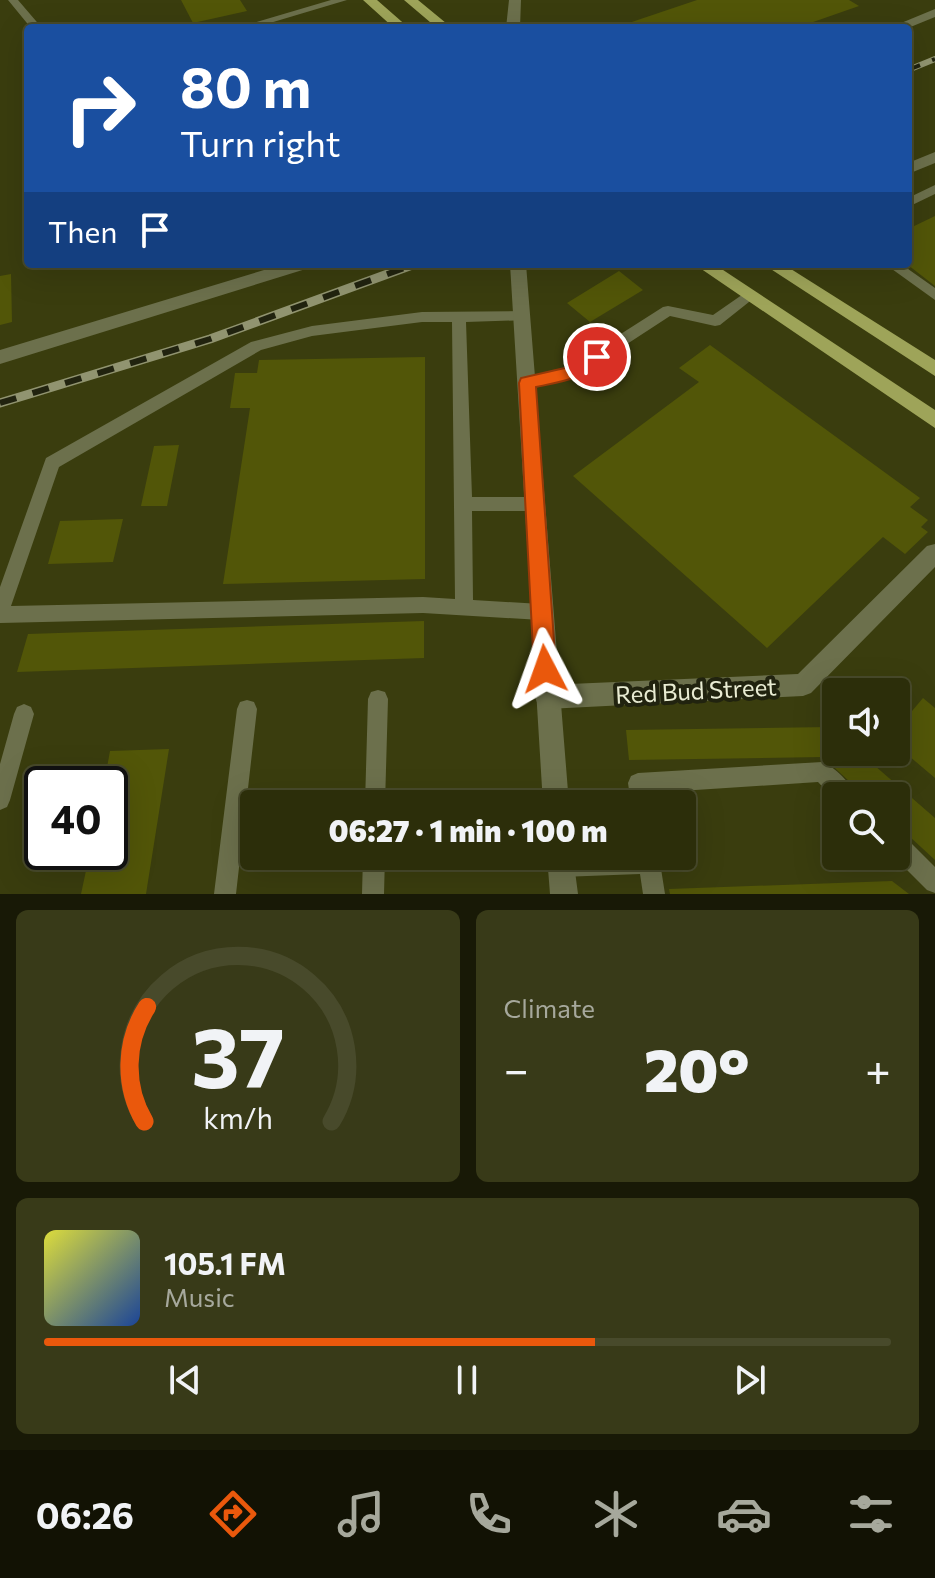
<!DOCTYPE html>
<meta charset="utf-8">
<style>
:root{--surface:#2c2e0a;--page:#383a18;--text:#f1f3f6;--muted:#a6a89c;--line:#484a2b;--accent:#ea580c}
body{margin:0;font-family:Commissioner,sans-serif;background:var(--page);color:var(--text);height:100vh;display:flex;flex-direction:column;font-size:30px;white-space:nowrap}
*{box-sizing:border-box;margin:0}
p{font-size:26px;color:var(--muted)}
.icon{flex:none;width:44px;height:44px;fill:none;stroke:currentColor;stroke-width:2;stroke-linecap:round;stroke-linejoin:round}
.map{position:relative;height:894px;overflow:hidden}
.side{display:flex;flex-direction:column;gap:16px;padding:16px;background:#181906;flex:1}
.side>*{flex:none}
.banner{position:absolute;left:24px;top:24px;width:888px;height:244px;border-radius:8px;box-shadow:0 8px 32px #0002,0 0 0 2px var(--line);background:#1a4fa0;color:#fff;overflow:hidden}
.controls{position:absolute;left:822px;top:678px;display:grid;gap:16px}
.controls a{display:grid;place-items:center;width:88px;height:88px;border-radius:8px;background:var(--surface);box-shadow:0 8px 32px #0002,0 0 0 2px var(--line);font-size:40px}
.speed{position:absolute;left:24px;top:766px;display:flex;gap:16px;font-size:40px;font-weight:700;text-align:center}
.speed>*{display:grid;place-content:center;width:104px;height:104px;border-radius:50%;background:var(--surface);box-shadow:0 8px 32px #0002,0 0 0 2px var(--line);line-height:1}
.speed .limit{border:4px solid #111;border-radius:12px;background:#fff;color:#111}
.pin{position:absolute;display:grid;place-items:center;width:68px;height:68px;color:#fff;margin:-34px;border:4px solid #fff;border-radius:50%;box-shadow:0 2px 8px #0007}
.me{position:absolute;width:88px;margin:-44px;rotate:356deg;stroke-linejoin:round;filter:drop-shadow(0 0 6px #0008)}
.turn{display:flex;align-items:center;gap:28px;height:168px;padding:0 24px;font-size:36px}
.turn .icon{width:104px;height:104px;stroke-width:2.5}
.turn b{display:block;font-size:56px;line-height:68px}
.then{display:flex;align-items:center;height:76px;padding:0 24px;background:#0003;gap:16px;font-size:30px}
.big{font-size:60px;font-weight:800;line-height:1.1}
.side .card{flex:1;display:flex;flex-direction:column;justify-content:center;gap:12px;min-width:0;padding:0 28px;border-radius:12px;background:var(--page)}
.side .dial{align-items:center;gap:0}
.dial svg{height:208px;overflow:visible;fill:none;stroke:var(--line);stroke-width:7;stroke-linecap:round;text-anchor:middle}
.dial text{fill:var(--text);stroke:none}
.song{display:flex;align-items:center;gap:24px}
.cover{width:96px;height:96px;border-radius:12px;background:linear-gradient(135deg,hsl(60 70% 55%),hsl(220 70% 35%))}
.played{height:8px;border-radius:4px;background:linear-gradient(90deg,var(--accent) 65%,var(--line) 65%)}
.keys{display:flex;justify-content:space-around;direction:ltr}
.heat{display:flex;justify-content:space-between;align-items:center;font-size:44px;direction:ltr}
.side .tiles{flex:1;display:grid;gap:16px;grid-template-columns:1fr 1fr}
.card:last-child{grid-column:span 2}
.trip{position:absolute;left:240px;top:790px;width:456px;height:80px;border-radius:8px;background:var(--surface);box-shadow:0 8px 32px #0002,0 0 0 2px var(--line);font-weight:800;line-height:80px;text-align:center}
.menu{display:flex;height:128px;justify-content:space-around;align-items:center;background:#121204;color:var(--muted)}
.menu .icon{width:56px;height:56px}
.menu .active{color:var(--accent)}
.menu b{font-size:36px;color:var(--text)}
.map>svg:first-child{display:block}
.building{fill:#525608}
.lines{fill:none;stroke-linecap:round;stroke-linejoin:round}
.service{fill:#6c704c;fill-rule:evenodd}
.minor{fill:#6c704c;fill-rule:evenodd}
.tertiary{fill:#6c704c;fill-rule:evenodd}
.primary{fill:#9ea459;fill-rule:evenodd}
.rail-far1-casing{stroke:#919470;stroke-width:6}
.rail-casing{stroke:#919470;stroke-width:9}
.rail-far1{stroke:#21230f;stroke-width:4;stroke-dasharray:13;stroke-linecap:butt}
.rail{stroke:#21230f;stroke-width:6;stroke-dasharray:17;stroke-linecap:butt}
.route{fill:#ea580c;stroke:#983908;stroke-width:2}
.labels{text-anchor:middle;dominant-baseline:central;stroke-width:8;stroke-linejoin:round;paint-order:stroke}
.street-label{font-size:24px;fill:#e9ecd3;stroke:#21230f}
</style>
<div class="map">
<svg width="935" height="894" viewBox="0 0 935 894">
<rect width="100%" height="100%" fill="#3a3d0e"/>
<path class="building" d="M 181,0 L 240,0 L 247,11 L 193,23 Z
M 697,0 L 849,0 L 859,6 L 796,28 L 614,28 Z
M 935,216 L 935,286 L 908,265 L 908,229 Z
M 619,271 L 643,290 L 590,322 L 567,303 Z
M 11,274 L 12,322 L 0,325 L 0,276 Z
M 710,345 L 920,498 L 910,507 L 928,520 L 921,527 L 928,532 L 905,554 L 883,537 L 767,648 L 573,476 L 699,382 L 679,368 Z
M 425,357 L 425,579 L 223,584 L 250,408 L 230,408 L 235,373 L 257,373 L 259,360 Z
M 179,445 L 167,506 L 141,506 L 154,446 Z
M 123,519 L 113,562 L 48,564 L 60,521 Z
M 424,621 L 424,658 L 17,672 L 28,634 Z
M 923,698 L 935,708 L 935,778 L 896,745 L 896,730 Z
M 831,727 L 836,732 L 836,752 L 859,752 L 935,818 L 935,860 L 896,824 L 896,796 L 865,796 L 823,757 L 629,760 L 626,730 Z
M 169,749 L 146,894 L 81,894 L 90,852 L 110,852 L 110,784 L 104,784 L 110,751 Z
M 892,881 L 909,894 L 670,894 L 669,889 Z"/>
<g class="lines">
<path class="service" d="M 8,0 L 18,0 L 42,28 L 31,28 Z
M 331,0 L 347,0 L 253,28 L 236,28 Z
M 935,185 L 935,194 L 908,207 L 908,198 Z
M 885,264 L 901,264 L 935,288 L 935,300 Z
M 749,290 L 754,292 L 756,295 L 754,298 L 720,325 L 715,326 L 670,316 L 578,376 L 527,389 L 519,383 L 522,379 L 569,367 L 663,307 L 668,306 L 713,315 Z
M 523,311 L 528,312 L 530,316 L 528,320 L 466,322 L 472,497 L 535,497 L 541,499 L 543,504 L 541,509 L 535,511 L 472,511 L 473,600 L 541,604 L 547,606 L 550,612 L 547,618 L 541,620 L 423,613 L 0,623 L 0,587 L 46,458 L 251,342 L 312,326 L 422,312 ZM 422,322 L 452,322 L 455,599 L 423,597 L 11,606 L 59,467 L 261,350 L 312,336 Z
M 378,690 L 385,692 L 388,699 L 385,804 L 365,804 L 368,699 L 371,692 Z
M 247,700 L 254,702 L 257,709 L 236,894 L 214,894 L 237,709 L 240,702 Z
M 24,704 L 31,707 L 34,714 L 10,800 L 7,807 L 0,810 L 0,764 L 14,714 L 17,707 Z
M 822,762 C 835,767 851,783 856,796 L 836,796 L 836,801 L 818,782 L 650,793 L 651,804 L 631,804 L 628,783 L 631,776 L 638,773 Z
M 896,833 L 904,836 L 935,867 L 935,893 L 927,890 L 893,856 L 896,856 Z
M 363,856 L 385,856 L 384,894 L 362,894 Z
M 559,856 L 659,856 L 665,894 L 643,894 L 640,874 L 561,877 L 553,874 L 550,866 L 553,858 Z"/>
<path class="minor" d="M 509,0 L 521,0 L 520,28 L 506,28 Z
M 935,152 L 935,163 L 908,174 L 908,163 Z
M 935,544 L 935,567 L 811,693 L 803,696 L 547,709 L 538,705 L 535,697 L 538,689 L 547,685 L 798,674 L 927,546 Z"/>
<path class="tertiary" d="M 935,9 L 935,17 L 908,28 L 889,28 Z
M 284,264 L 311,264 L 309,268 L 0,364 L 0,350 Z
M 510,264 L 526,264 L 569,804 L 543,804 Z
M 547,856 L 573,856 L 578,894 L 550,894 Z"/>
<path class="primary" d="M 363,0 L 377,0 L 409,28 L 394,28 Z
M 404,0 L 418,0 L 452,28 L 437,28 Z
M 694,264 L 714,264 L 935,410 L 935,428 Z
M 763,264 L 783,264 L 935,360 L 935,376 Z"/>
<g class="rail-far1-casing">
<path id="rail-far1" d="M 908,70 L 935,59"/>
</g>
<g class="rail-casing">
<path id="rail" d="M 0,403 L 210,339 L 415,264"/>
</g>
<use href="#rail-far1" class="rail-far1"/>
<use href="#rail" class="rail"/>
</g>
<path class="route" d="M 597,351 L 603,353 L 605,357 C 589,378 560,382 536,387 L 556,669 L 552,676 L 545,679 L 537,676 L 534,669 L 519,383 L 521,378 L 569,367 Z"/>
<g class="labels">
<g class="street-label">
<text transform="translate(696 690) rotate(-3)">Red Bud Street</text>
</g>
</g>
</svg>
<div class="controls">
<a><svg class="icon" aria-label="sound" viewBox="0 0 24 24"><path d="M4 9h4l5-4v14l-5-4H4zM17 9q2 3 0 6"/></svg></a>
<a><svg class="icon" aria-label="search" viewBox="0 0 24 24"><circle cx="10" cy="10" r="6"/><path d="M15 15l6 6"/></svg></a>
</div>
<div class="speed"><div class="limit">40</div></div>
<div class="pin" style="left:597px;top:357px;background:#d93025"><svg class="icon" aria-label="arrive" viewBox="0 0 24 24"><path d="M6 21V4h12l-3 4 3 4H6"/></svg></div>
<svg class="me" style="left:545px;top:669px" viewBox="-20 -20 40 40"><path d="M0-17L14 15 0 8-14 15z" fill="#ea580c" stroke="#fff" stroke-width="4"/></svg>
<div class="trip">06:27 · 1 min · 100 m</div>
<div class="banner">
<div class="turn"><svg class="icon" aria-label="right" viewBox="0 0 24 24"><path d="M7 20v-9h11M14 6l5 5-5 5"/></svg><div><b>80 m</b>Turn right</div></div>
<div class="then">Then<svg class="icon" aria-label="arrive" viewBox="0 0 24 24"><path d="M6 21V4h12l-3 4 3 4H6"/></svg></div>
</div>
</div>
<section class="side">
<div class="tiles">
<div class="card dial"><svg viewBox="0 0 100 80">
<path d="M14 69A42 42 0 1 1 86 69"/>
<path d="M14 69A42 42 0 0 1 15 25" stroke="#ea580c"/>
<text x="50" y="56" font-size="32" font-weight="700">37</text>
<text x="50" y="72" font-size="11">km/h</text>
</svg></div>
<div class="card"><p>Climate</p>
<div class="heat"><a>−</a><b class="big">20°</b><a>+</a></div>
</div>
<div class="card">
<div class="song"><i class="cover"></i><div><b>105.1 FM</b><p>Music</p></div></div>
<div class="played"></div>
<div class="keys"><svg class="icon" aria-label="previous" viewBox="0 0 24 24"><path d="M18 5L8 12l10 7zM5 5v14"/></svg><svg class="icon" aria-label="pause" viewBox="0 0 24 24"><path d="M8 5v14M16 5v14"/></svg><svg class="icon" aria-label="next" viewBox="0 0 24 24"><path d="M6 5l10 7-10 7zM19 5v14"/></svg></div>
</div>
</div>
</section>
<nav class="menu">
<b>06:26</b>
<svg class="icon active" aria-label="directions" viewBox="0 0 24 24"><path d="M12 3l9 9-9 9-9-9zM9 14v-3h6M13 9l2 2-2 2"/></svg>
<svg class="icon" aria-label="music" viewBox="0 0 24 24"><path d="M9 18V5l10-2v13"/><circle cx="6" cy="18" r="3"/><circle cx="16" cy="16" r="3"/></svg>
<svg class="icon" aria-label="phone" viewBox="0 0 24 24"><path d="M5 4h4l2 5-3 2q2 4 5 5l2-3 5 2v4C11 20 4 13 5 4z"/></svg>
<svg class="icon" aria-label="climate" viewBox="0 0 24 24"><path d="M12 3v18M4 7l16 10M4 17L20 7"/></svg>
<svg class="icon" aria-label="car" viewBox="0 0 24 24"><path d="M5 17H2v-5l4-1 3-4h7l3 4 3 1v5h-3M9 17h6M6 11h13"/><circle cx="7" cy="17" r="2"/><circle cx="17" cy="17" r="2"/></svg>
<svg class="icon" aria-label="filters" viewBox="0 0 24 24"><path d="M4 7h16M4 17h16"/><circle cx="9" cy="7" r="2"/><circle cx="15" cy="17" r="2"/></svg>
</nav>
